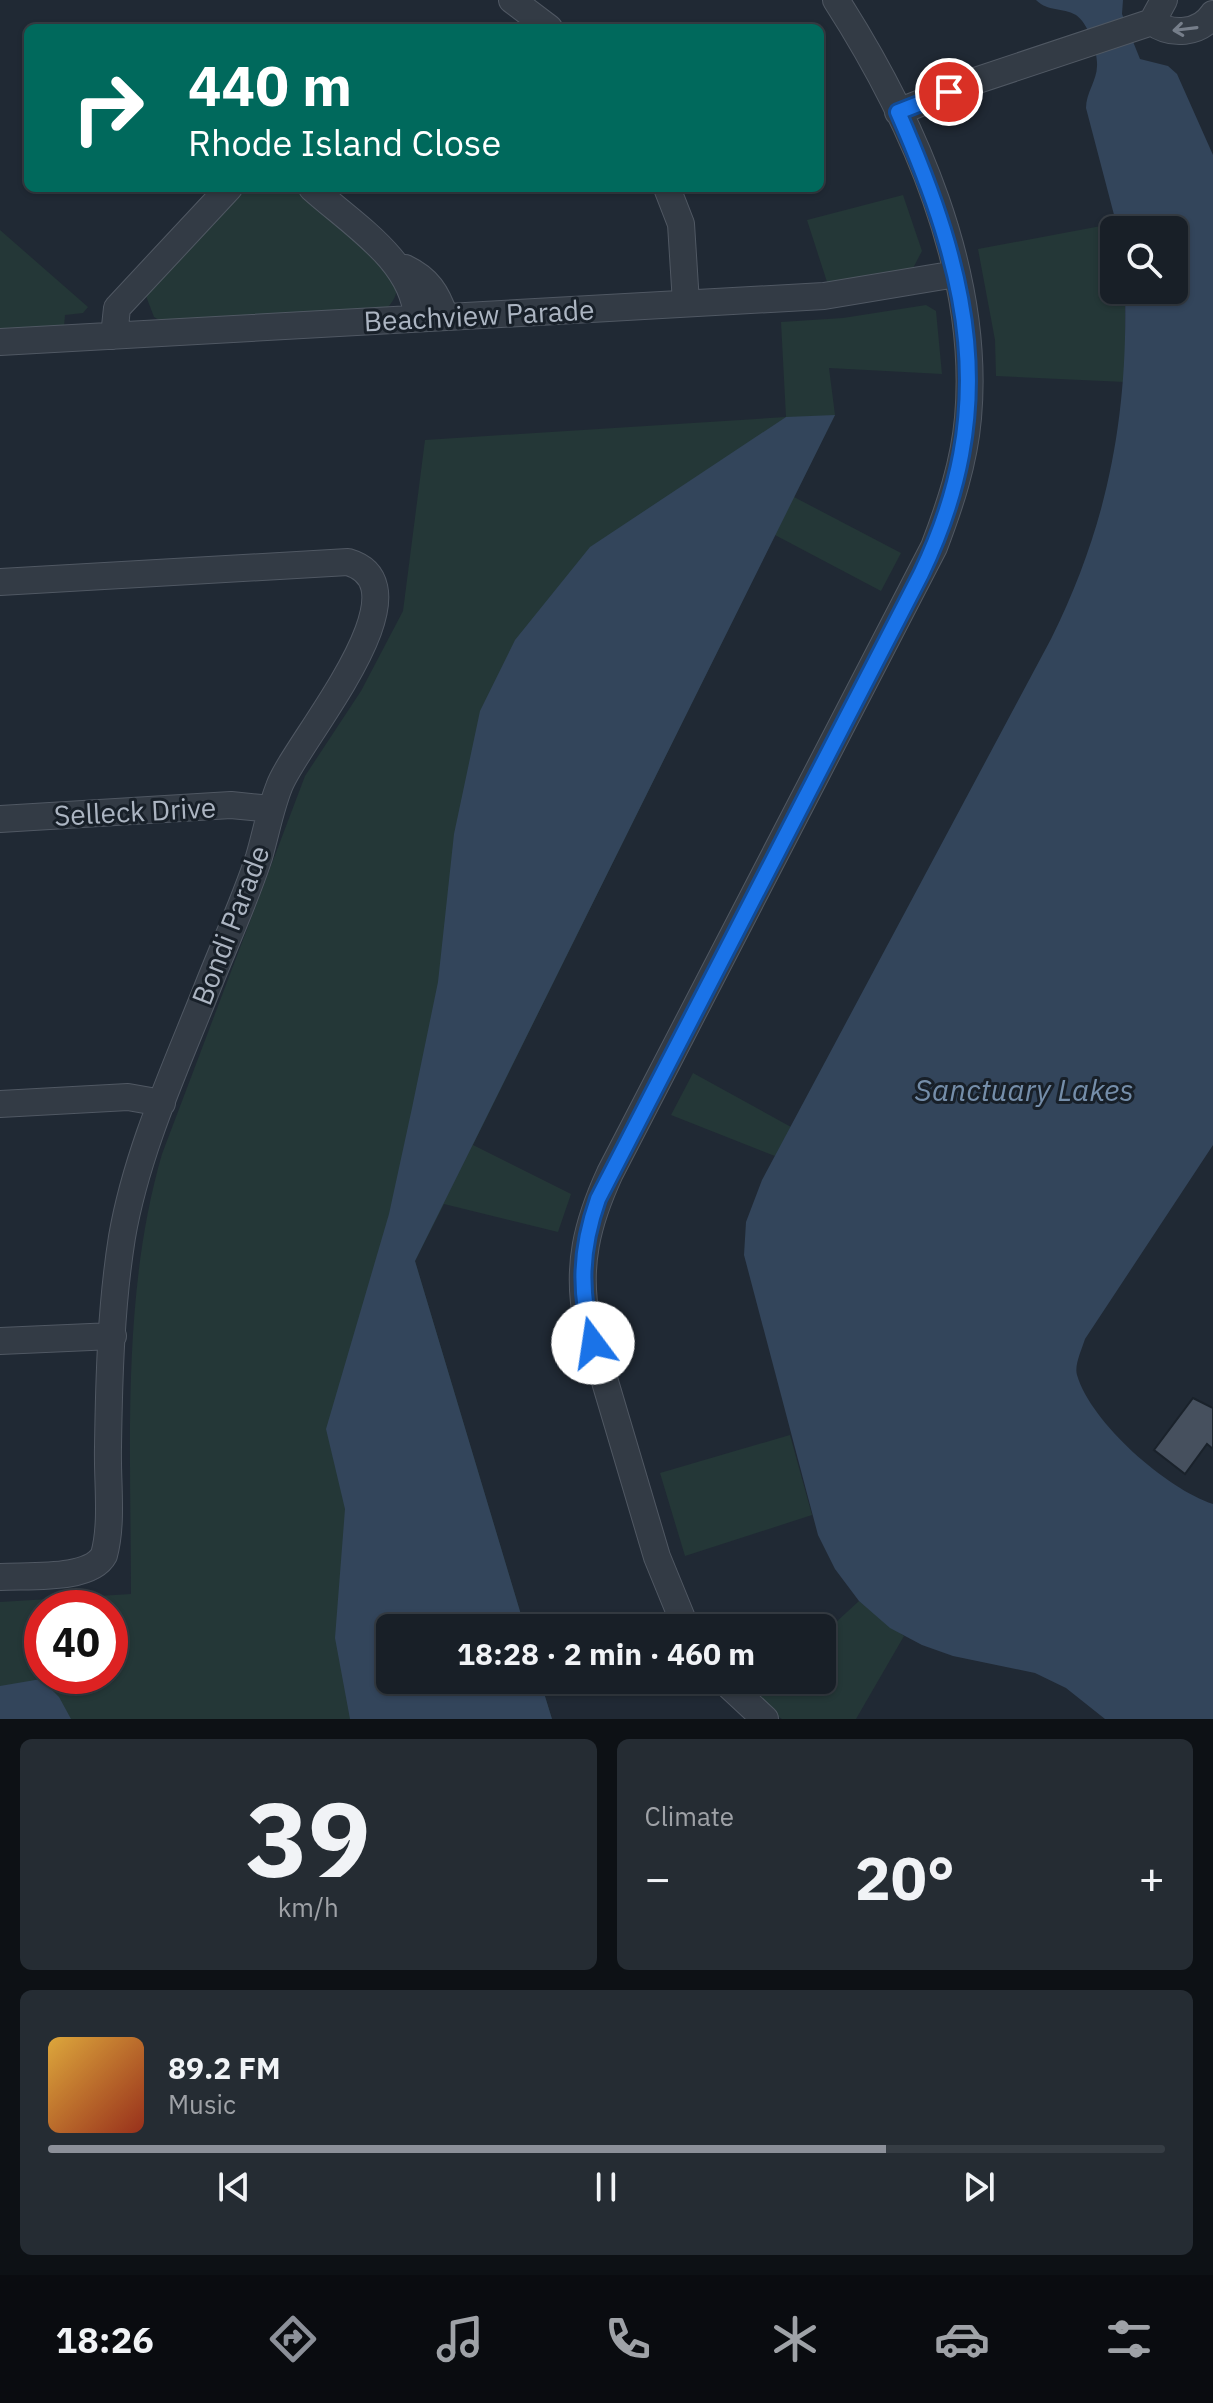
<!DOCTYPE html>
<meta charset="utf-8">
<style>
:root{--surface:#181f27;--page:#252c33;--text:#f1f3f6;--muted:#9fa2a7;--line:#363d44;--accent:#8c9099}
body{margin:0;font-family:"IBM Plex Sans",sans-serif;background:var(--page);color:var(--text);height:100vh;display:flex;flex-direction:column;font-size:30px;white-space:nowrap}
*{box-sizing:border-box;margin:0}
p{font-size:26px;color:var(--muted)}
.icon{flex:none;width:44px;height:44px;fill:none;stroke:currentColor;stroke-width:2;stroke-linecap:round;stroke-linejoin:round}
.map{position:relative;height:1719px;overflow:hidden}
.drawer{display:flex;flex-direction:column;gap:20px;padding:20px;background:#0d1115;flex:1}
.drawer>*{flex:none}
.hud{position:absolute;left:24px;top:24px;width:800px;height:168px;border-radius:12px;box-shadow:0 2px 6px #0004,0 0 0 2px var(--line);background:#00695c;color:#fff;overflow:hidden}
.buttons{position:absolute;left:1100px;top:216px;display:grid;gap:16px}
.buttons a{display:grid;place-items:center;width:88px;height:88px;border-radius:12px;background:var(--surface);box-shadow:0 2px 6px #0004,0 0 0 2px var(--line);font-size:40px}
.speed{position:absolute;left:24px;top:1590px;display:flex;gap:16px;font-size:40px;font-weight:700;text-align:center}
.speed>*{display:grid;place-content:center;width:104px;height:104px;border-radius:50%;background:var(--surface);box-shadow:0 2px 6px #0004,0 0 0 2px var(--line);line-height:1}
.speed .limit{border:12px solid #d22;background:#fff;color:#111}
.pin{position:absolute;display:grid;place-items:center;width:68px;height:68px;color:#fff;margin:-34px;border:4px solid #fff;border-radius:50%;box-shadow:0 2px 8px #0007}
.me{position:absolute;width:88px;margin:-44px;rotate:346deg;stroke-linejoin:round;filter:drop-shadow(0 0 6px #0008)}
.turn{display:flex;align-items:center;gap:28px;height:168px;padding:0 32px;font-size:36px}
.turn .icon{width:104px;height:104px;stroke-width:2.5}
.turn b{display:block;font-size:56px;line-height:68px}
.big{font-size:60px;font-weight:700;line-height:1.1}
.drawer .card{flex:1;display:flex;flex-direction:column;justify-content:center;gap:12px;min-width:0;padding:0 28px;border-radius:12px;background:var(--page)}
.drawer .dial{align-items:center;gap:0}
.dial b{font-size:104px;line-height:1}
.song{display:flex;align-items:center;gap:24px}
.cover{width:96px;height:96px;border-radius:12px;background:linear-gradient(135deg,hsl(40 70% 55%),hsl(10 70% 35%))}
.played{height:8px;border-radius:4px;background:linear-gradient(90deg,var(--accent) 75%,var(--line) 75%)}
.keys{display:flex;justify-content:space-around;direction:ltr}
.heat{display:flex;justify-content:space-between;align-items:center;font-size:44px;direction:ltr}
.drawer .tiles{flex:1;display:grid;gap:20px;grid-template-columns:1fr 1fr}
.card:last-child{grid-column:span 2}
.trip{position:absolute;left:376px;top:1614px;width:460px;height:80px;border-radius:12px;background:var(--surface);box-shadow:0 2px 6px #0004,0 0 0 2px var(--line);font-weight:700;line-height:80px;text-align:center}
.dock{display:flex;height:128px;justify-content:space-around;align-items:center;background:#0a0c10;color:var(--muted)}
.dock .icon{width:56px;height:56px}
.dock .selected{color:var(--accent)}
.dock b{font-size:36px;color:var(--text)}
.map>svg:first-child{display:block}
.green{fill:#243737;fill-rule:evenodd}
.water{fill:#33455b}
.building{fill:#46505e;stroke:#1a222b;stroke-width:2}
.lines{fill:none;stroke-linecap:round;stroke-linejoin:round}
.minor-casing{stroke:#505863;stroke-width:28}
.minor{stroke:#333b45;stroke-width:26}
.oneway{stroke:#767e8a}
.route-casing{stroke:#114b97;stroke-width:20}
.route{stroke:#1a73e8;stroke-width:14}
.labels{text-anchor:middle;dominant-baseline:central;stroke-width:6;stroke-linejoin:round;paint-order:stroke}
.street-label{font-size:28px;fill:#acb5c2;stroke:#182029}
.water-label{font-size:30px;font-style:italic;fill:#758eaa;stroke:#182029}
</style>
<div class="map">
<svg width="1213" height="1719" viewBox="0 0 1213 1719">
<rect width="100%" height="100%" fill="#202934"/>
<path class="green" d="M 233,188 L 308,188 L 396,277 C 398,290 397,297 388,307 L 165,323 L 154,317 L 146,296 Z
M 903,195 L 922,251 L 911,272 L 828,285 L 807,220 Z
M 1117,223 L 1118,230 L 1114,230 L 1114,290 L 1125,290 L 1125,382 L 996,376 L 995,340 L 978,249 Z
M 0,230 L 88,307 L 83,313 L 65,315 L 64,327 L 0,330 Z
M 926,305 L 936,311 L 942,374 L 829,368 L 835,415 L 794,497 L 901,553 L 881,591 L 775,535 L 473,1145 L 571,1194 L 558,1232 L 444,1204 L 415,1261 L 525,1628 L 390,1628 L 390,1680 L 540,1680 L 552,1719 L 0,1719 L 0,1602 L 131,1594 C 131,1448 121,1296 162,1154 L 305,776 L 361,691 L 403,611 L 425,440 L 786,417 L 781,322 L 843,318 ZM 42,1608 L 110,1608 L 110,1676 L 42,1676 Z
M 693,1073 L 791,1127 L 775,1156 L 671,1115 Z
M 790,1435 L 812,1515 L 685,1556 L 660,1473 Z
M 859,1601 L 904,1636 L 856,1719 L 782,1719 L 752,1698 L 772,1680 L 822,1680 L 822,1635 Z"/>
<path class="water" d="M 1036,0 L 1123,0 L 1122,14 L 1140,59 L 1168,66 L 1177,74 L 1213,155 L 1213,1145 L 1085,1339 C 1082,1349 1074,1365 1077,1375 C 1091,1423 1167,1489 1213,1504 L 1213,1719 L 1105,1719 L 1066,1688 L 1035,1673 L 953,1656 L 922,1645 L 890,1628 L 859,1601 L 835,1569 L 818,1535 L 744,1255 L 746,1222 L 762,1180 L 1051,639 C 1108,524 1128,418 1125,290 L 1174,290 L 1174,230 L 1118,230 L 1086,108 C 1086,93 1097,80 1097,66 C 1098,52 1088,23 1076,15 C 1062,7 1048,12 1036,0 Z
M 835,415 L 415,1261 L 525,1628 L 390,1628 L 390,1680 L 540,1680 L 552,1719 L 350,1719 L 335,1638 L 345,1509 L 326,1429 L 389,1214 L 412,1108 L 438,982 L 454,834 L 480,711 L 515,640 L 590,547 L 786,417 Z
M 41,1679 L 59,1697 L 71,1719 L 0,1719 L 0,1686 Z"/>
<path class="building" d="M 1193,1398 L 1213,1408 L 1213,1449 L 1207,1444 L 1185,1474 L 1154,1450 Z"/>
<g class="lines">
<g class="minor-casing">
<path id="minor" d="M 512,0 L 549,28
M 1152,22 L 1164,0
M 898,112 L 978,80 L 1152,22 C 1171,36 1200,34 1213,14
M 312,188 C 352,224 414,261 417,318
M 667,188 L 681,224 L 686,303
M 405,268 C 428,279 437,293 445,317
M 114,336 L 117,308 L 229,188
M 0,342 L 824,296 L 956,274
M 0,582 L 348,562 C 433,587 294,744 279,787 C 270,810 266,833 259,857 C 245,900 225,943 208,986 C 176,1067 137,1150 122,1237 C 111,1306 109,1377 108,1447 C 107,1481 113,1522 104,1555 C 90,1581 27,1575 0,1577
M 0,819 L 231,805 L 271,809
M 0,1104 L 128,1097 L 162,1103
M 0,1341 L 113,1336
M 686,1628 L 657,1557 L 587,1321 C 576,1267 587,1223 610,1173 L 934,547 C 950,505 964,463 968,418 C 981,272 913,120 836,0
M 723,1680 L 765,1719"/>
</g>
<use href="#minor" class="minor"/>
</g>
<defs><path id="oneway-shaft" d="M-6 0H5M1.5-3L5.5 0L1.5 3" fill="none" stroke-width="1.6" stroke-linecap="round" stroke-linejoin="round" transform="scale(2)"/></defs>
<use class="oneway" href="#oneway-shaft" transform="translate(1185 29) rotate(173)"/>
<g class="lines">
<g class="route-casing">
<path id="route" d="M 593,1343 C 579,1292 580,1250 598,1199 L 921,574 C 1001,408 969,274 898,112 L 949,92"/>
</g>
<use href="#route" class="route"/>
</g>
<g class="labels">
<g class="street-label">
<text transform="translate(479 315) rotate(-3)">Beachview Parade</text>
<text transform="translate(135 811) rotate(-3)">Selleck Drive</text>
<text transform="translate(230 925) rotate(-69)">Bondi Parade</text>
</g>
<g class="water-label">
<text x="1024" y="1089">Sanctuary Lakes</text>
</g>
</g>
</svg>
<div class="buttons">
<a><svg class="icon" aria-label="search" viewBox="0 0 24 24"><circle cx="10" cy="10" r="6"/><path d="M15 15l6 6"/></svg></a>
</div>
<div class="speed"><div class="limit">40</div></div>
<div class="pin" style="left:949px;top:92px;background:#d93025"><svg class="icon" aria-label="arrive" viewBox="0 0 24 24"><path d="M6 21V4h12l-3 4 3 4H6"/></svg></div>
<svg class="me" style="left:593px;top:1343px" viewBox="-20 -20 40 40"><circle r="19" fill="#fff"/><path d="M0-13L10 11 0 6-10 11z" fill="#1a73e8"/></svg>
<div class="trip">18:28 · 2 min · 460 m</div>
<div class="hud">
<div class="turn"><svg class="icon" aria-label="right" viewBox="0 0 24 24"><path d="M7 20v-9h11M14 6l5 5-5 5"/></svg><div><b>440 m</b>Rhode Island Close</div></div>
</div>
</div>
<section class="drawer">
<div class="tiles">
<div class="card dial"><b>39</b><p>km/h</p></div>
<div class="card"><p>Climate</p>
<div class="heat"><a>−</a><b class="big">20°</b><a>+</a></div>
</div>
<div class="card">
<div class="song"><i class="cover"></i><div><b>89.2 FM</b><p>Music</p></div></div>
<div class="played"></div>
<div class="keys"><svg class="icon" aria-label="previous" viewBox="0 0 24 24"><path d="M18 5L8 12l10 7zM5 5v14"/></svg><svg class="icon" aria-label="pause" viewBox="0 0 24 24"><path d="M8 5v14M16 5v14"/></svg><svg class="icon" aria-label="next" viewBox="0 0 24 24"><path d="M6 5l10 7-10 7zM19 5v14"/></svg></div>
</div>
</div>
</section>
<nav class="dock">
<b>18:26</b>
<svg class="icon selected" aria-label="directions" viewBox="0 0 24 24"><path d="M12 3l9 9-9 9-9-9zM9 14v-3h6M13 9l2 2-2 2"/></svg>
<svg class="icon" aria-label="music" viewBox="0 0 24 24"><path d="M9 18V5l10-2v13"/><circle cx="6" cy="18" r="3"/><circle cx="16" cy="16" r="3"/></svg>
<svg class="icon" aria-label="phone" viewBox="0 0 24 24"><path d="M5 4h4l2 5-3 2q2 4 5 5l2-3 5 2v4C11 20 4 13 5 4z"/></svg>
<svg class="icon" aria-label="climate" viewBox="0 0 24 24"><path d="M12 3v18M4 7l16 10M4 17L20 7"/></svg>
<svg class="icon" aria-label="car" viewBox="0 0 24 24"><path d="M5 17H2v-5l4-1 3-4h7l3 4 3 1v5h-3M9 17h6M6 11h13"/><circle cx="7" cy="17" r="2"/><circle cx="17" cy="17" r="2"/></svg>
<svg class="icon" aria-label="filters" viewBox="0 0 24 24"><path d="M4 7h16M4 17h16"/><circle cx="9" cy="7" r="2"/><circle cx="15" cy="17" r="2"/></svg>
</nav>
